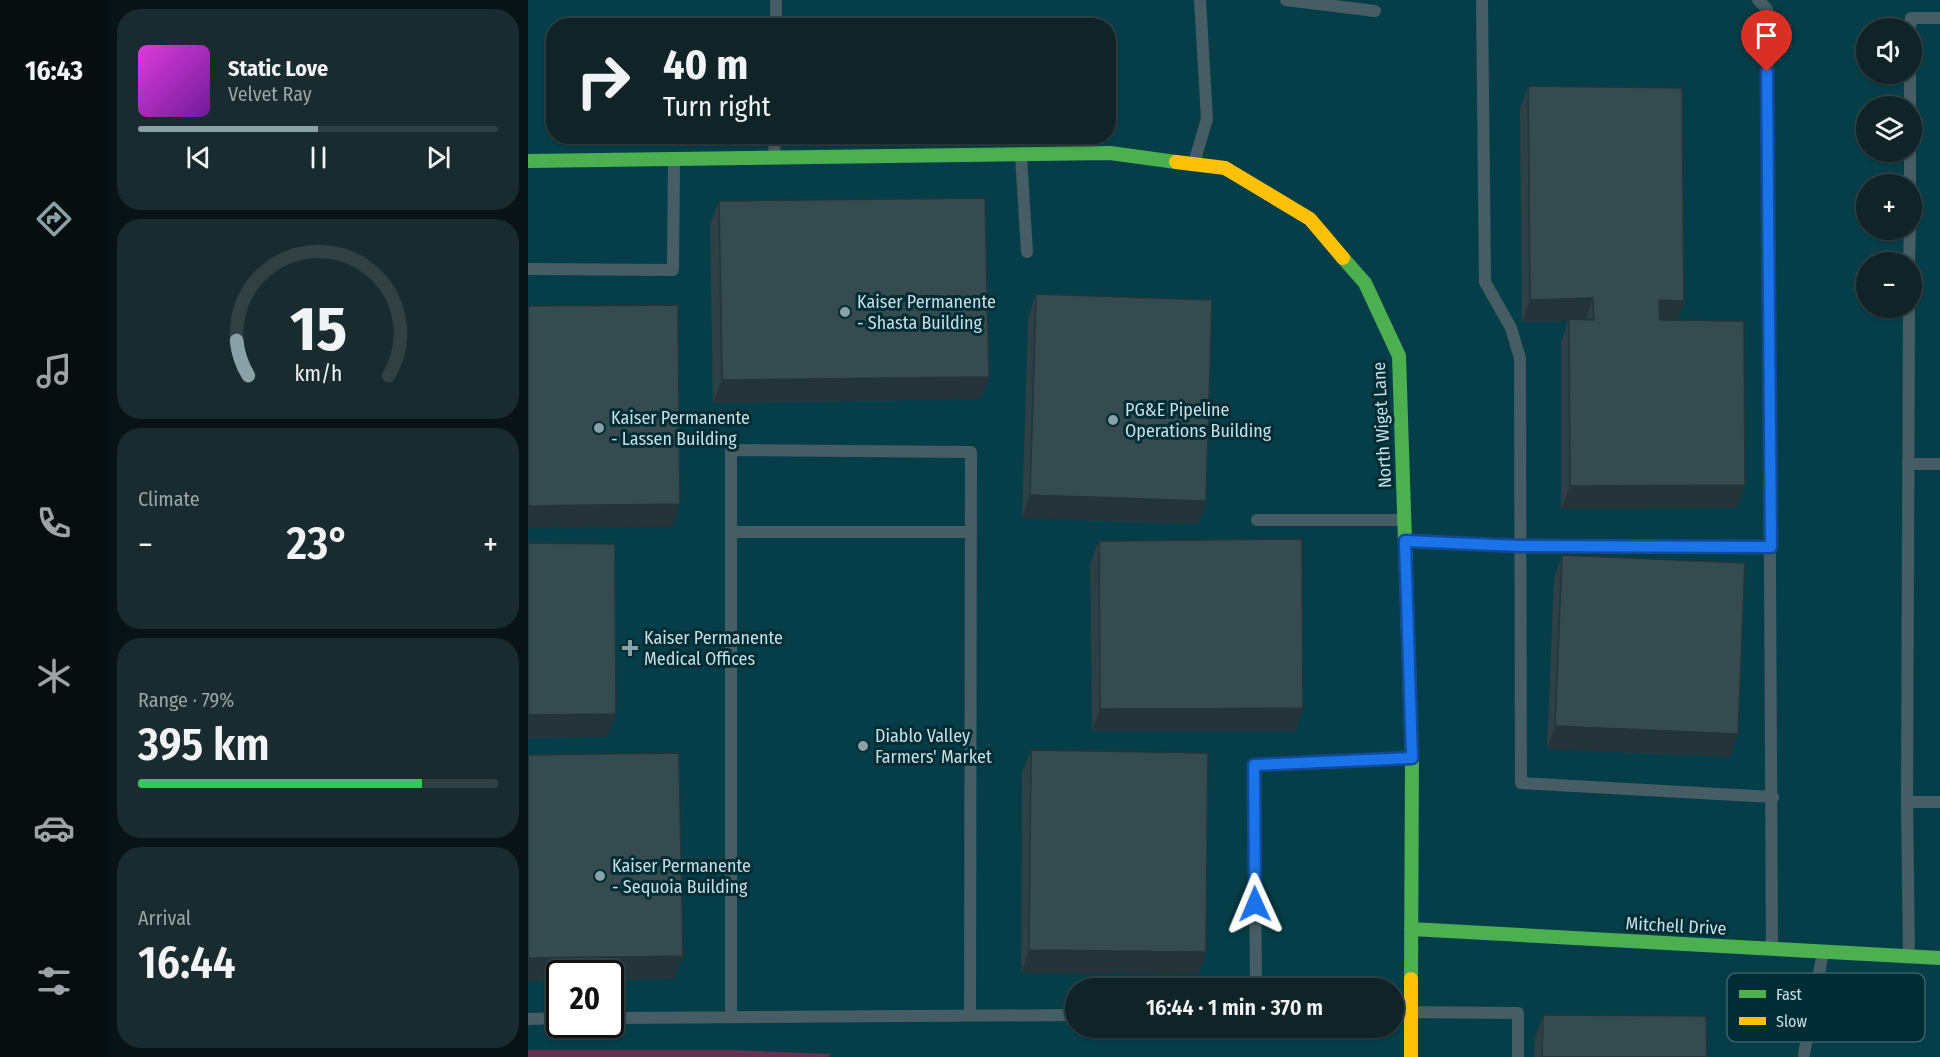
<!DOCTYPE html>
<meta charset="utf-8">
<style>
:root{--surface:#102326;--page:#192b2e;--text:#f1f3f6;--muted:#9ca4a7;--line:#304043;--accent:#8aa1a7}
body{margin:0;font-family:"Fira Sans Condensed",sans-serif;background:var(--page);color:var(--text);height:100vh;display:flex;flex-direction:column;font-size:22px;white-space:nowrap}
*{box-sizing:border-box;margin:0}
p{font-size:20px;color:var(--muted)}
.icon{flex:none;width:33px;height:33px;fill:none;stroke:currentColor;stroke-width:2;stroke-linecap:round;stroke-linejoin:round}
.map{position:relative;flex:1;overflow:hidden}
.details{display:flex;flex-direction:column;gap:9px;padding:9px;background:#091315;width:420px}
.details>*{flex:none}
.top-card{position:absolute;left:18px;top:18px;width:570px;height:126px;border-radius:24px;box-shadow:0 2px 4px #0004,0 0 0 2px var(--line);background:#102326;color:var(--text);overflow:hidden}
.controls{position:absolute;left:1328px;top:18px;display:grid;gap:12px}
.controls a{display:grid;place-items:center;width:66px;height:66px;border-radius:50%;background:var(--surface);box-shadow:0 2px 4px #0004,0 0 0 2px var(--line);font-size:30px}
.speed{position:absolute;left:18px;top:960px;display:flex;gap:12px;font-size:30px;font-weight:700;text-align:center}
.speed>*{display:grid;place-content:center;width:78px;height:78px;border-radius:50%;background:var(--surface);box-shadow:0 2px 4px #0004,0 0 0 2px var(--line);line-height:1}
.speed .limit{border:3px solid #111;border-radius:9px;background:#fff;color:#111}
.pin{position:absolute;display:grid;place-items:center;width:51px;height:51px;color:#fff;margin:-62px -26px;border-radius:50% 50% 50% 0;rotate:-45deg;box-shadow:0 0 6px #0007}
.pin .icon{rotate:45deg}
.me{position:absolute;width:66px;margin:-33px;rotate:359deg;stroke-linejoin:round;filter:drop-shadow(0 0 4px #0008)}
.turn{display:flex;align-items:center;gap:21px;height:126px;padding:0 18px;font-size:27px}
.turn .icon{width:78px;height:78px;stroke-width:2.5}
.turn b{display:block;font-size:42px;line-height:51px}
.big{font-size:45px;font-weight:600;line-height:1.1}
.details .widget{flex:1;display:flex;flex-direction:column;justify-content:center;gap:9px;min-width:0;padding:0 21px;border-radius:24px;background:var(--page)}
.details .dial{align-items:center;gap:0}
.dial svg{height:156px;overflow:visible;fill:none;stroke:var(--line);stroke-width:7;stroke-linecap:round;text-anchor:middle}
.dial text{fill:var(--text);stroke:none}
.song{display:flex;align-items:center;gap:18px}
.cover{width:72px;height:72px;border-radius:9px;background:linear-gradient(135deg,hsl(300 70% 55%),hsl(280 70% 35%))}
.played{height:6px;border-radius:3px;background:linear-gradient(90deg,var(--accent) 50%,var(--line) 50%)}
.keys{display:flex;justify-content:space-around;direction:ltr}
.heat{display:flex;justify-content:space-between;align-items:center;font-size:33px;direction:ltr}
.charge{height:9px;border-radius:4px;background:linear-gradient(90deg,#34c759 79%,var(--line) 0)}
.trip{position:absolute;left:537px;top:978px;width:339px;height:60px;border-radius:30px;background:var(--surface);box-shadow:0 2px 4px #0004,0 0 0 2px var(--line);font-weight:600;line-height:60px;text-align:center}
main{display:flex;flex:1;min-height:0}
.tab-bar{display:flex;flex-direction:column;width:108px;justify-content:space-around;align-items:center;background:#060e0f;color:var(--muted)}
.tab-bar .icon{width:42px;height:42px}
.tab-bar .active{color:var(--accent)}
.tab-bar b{font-size:27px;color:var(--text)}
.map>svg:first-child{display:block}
.built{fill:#053e48;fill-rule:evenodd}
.green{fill:#633250}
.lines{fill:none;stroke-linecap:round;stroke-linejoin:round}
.lane{stroke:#465e63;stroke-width:12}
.fast{stroke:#4caf50;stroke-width:14}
.slow{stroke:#ffc107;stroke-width:14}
.wall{fill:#2e4045}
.shaded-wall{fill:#253438}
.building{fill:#354b50;stroke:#253438;stroke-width:1.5}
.route-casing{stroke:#114b97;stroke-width:15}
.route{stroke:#1a73e8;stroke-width:10}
.poi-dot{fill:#8aa1a7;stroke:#002d35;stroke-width:2}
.labels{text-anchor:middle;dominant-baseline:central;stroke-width:6;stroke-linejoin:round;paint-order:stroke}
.poi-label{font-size:18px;fill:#c9dfe5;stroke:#002d35;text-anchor:start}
.street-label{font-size:18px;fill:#c9dfe5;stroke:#002d35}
.key{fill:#002d35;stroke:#3c626a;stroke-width:1.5}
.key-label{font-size:16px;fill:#c9dfe5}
</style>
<main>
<nav class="tab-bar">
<b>16:43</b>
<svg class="icon active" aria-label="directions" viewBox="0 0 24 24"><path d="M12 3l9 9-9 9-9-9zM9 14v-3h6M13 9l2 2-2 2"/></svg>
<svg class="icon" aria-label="music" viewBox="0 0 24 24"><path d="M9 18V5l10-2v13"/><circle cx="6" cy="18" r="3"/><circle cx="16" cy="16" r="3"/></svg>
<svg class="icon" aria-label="phone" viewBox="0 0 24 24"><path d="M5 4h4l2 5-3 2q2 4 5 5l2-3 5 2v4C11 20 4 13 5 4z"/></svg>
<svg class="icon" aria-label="climate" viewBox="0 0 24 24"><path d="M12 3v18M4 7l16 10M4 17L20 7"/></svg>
<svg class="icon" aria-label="car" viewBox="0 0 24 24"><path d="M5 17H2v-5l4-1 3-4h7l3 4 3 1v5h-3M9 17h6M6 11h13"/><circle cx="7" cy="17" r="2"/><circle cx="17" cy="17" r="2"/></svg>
<svg class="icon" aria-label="filters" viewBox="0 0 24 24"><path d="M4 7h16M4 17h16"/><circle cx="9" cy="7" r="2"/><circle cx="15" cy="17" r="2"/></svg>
</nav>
<section class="details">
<div class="widget">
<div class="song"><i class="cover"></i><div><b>Static Love</b><p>Velvet Ray</p></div></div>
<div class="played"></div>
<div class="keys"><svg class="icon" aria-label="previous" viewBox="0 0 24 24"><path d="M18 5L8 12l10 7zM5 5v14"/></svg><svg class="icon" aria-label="pause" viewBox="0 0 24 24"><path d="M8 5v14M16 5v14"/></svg><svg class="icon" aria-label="next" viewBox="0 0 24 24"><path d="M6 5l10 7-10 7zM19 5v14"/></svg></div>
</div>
<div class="widget dial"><svg viewBox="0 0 100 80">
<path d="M14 69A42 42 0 1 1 86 69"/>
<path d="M14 69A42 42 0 0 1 8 51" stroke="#8aa1a7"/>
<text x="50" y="56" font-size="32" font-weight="700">15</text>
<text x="50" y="72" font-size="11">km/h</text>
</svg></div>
<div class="widget"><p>Climate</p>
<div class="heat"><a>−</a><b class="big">23°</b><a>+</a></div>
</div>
<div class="widget"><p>Range · 79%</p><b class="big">395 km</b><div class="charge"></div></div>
<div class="widget"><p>Arrival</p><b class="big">16:44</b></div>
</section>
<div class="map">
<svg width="1412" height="1057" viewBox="0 0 1412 1057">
<rect width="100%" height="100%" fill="#162f33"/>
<path class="built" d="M 0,0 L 1412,0 L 1412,1057 L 0,1057 ZM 26,26 L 580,26 L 580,136 L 26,136 ZM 1338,28 L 1383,28 L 1383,74 L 1338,74 ZM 1338,106 L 1383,106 L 1383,152 L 1338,152 ZM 1338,184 L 1383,184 L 1383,230 L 1338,230 ZM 1338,262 L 1383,262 L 1383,308 L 1338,308 ZM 32,974 L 82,974 L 82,1024 L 32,1024 ZM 548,988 L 866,988 L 866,1028 L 548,1028 Z"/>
<path class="green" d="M 0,1050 L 206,1050 L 303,1054 L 300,1057 L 0,1057 Z"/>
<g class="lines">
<path class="lane" d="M 758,0 L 847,11
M 954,0 L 957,282 L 983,328 L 992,358 L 993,783 L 1245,797
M 1230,0 L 1239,9 L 1244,949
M 248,26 L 248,0
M 1382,28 L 1383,18 L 1412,18
M 1382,106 L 1382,74
M 493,156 L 499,252
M 246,157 L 247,136
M 666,163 L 679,119 L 672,0
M 1382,184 L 1382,152
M 1381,262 L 1382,230
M 0,269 L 145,270 L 146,160
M 1381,308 L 1379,802 L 1381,956
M 1380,464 L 1412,464
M 729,520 L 875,520
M 204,532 L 443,532
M 878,541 L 992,546 L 1243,547
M 1379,802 L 1412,802
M 728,988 L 726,765 L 882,758
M 866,1012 L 990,1013 L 990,1057
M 203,1017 L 203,450 L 443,452 L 442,1015
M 82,1018 L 548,1015
M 0,1019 L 32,1018
M 1276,1054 L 1295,952"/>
<path class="fast" d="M 0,161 L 582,153 L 648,162
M 815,258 L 837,283 L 871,356 L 884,758 L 883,979
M 883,929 L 1412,958"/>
<path class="slow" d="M 648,162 L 697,168 L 782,219 L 815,258
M 883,1057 L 883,979"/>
</g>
<path class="wall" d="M 1000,86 L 1156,301 L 1149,321 L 1217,485 L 1208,508 L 1033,509 L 1033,342 L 1040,321 L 994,322 L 992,109 Z
M 191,201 L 461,377 L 452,399 L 185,403 L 182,224 Z
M 508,294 L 678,501 L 670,524 L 494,518 L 500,317 Z
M 571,541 L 775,708 L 767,731 L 564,731 L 562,564 Z
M 1034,555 L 1202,757 L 1019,749 L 1026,578 Z
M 503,750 L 670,975 L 493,973 L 494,773 Z
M 1015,1015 L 1179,1057 L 1006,1057 L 1007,1038 Z"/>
<path class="shaded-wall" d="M 1065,298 L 1057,321 L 994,322 L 1002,300 Z
M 1131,300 L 1156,301 L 1148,324 L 1122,323 Z
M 461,377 L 452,399 L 185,403 L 194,380 Z
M 1217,485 L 1208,508 L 1033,509 L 1042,486 Z
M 502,495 L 678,501 L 670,524 L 494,518 Z
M 152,504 L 144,527 L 0,528 L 0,506 Z
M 775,708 L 767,731 L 564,731 L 572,709 Z
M 88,714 L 79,737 L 0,738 L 0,715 Z
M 1027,726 L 1210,734 L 1202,757 L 1019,749 Z
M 501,950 L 678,952 L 670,975 L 493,973 Z
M 155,956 L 146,979 L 82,980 L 82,974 L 32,974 L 32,981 L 0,981 L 0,958 Z"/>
<path class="building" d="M 1000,86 L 1154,88 L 1156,301 L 1131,300 L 1132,320 L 1216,321 L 1217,485 L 1042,486 L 1041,319 L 1066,320 L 1065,298 L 1002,300 Z
M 457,198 L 461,377 L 194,380 L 191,201 Z
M 508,294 L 684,300 L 678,501 L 502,495 Z
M 150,305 L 152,504 L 0,506 L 0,306 Z
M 774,539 L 775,708 L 572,709 L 571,541 Z
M 0,543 L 87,544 L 88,714 L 0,715 Z
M 1034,555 L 1217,563 L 1210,734 L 1027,726 Z
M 503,750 L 680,753 L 678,952 L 501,950 Z
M 151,753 L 155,956 L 0,958 L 0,755 Z
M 1015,1015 L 1178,1016 L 1179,1057 L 1014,1057 Z"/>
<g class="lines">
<g class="route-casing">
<path id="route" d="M 727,904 L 726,765 L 884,758 L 877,541 L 992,546 L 1243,547 L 1239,72"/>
</g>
<use href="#route" class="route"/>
</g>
<g class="poi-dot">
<circle cx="317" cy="312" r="6"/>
<circle cx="585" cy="420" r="6"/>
<circle cx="71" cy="428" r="6"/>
<path d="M99 639h6v6h6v6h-6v6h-6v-6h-6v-6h6z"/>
<circle cx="335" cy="746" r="6"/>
<circle cx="72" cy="876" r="6"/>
</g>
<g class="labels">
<g class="poi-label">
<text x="329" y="302">Kaiser Permanente<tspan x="329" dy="21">- Shasta Building</tspan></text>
<text x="597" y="410">PG&amp;E Pipeline<tspan x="597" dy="21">Operations Building</tspan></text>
<text x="83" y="418">Kaiser Permanente<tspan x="83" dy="21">- Lassen Building</tspan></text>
<text x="116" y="638">Kaiser Permanente<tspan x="116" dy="21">Medical Offices</tspan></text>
<text x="347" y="736">Diablo Valley<tspan x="347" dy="21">Farmers' Market</tspan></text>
<text x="84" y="866">Kaiser Permanente<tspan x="84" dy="21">- Sequoia Building</tspan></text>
</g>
<g class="street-label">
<text transform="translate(854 425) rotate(-93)">North Wiget Lane</text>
<text transform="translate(1148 926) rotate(3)">Mitchell Drive</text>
</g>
</g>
<rect x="1199" y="973" width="198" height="69" rx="9" class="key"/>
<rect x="1211" y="990" width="27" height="8" fill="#4caf50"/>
<rect x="1211" y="1017" width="27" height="8" fill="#ffc107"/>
<g class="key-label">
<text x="1248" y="1000">Fast</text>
<text x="1248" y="1027">Slow</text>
</g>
</svg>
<div class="controls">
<a><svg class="icon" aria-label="sound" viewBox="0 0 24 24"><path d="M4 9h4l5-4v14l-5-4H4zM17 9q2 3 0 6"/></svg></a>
<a><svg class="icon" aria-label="layers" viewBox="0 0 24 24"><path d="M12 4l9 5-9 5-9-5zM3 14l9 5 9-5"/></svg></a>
<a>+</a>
<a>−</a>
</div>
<div class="speed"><div class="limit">20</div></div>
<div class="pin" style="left:1239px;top:72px;background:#d93025"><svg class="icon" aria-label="arrive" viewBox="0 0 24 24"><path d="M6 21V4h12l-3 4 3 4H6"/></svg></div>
<svg class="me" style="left:727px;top:904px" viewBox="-20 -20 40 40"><path d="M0-17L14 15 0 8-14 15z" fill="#1a73e8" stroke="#fff" stroke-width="4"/></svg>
<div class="trip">16:44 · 1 min · 370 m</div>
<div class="top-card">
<div class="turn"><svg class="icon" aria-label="right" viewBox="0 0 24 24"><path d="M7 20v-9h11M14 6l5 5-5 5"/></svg><div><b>40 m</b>Turn right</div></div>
</div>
</div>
</main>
